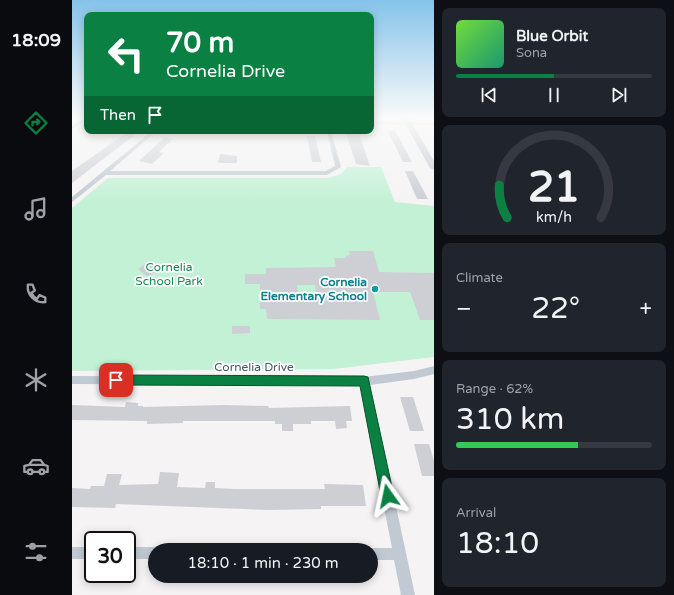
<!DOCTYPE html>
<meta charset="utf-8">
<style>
:root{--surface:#171b24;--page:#20242c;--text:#f1f3f6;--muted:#9ea1a6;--line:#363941;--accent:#0b8043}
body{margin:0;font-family:"Varela Round",sans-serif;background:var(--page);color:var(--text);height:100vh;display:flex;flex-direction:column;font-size:15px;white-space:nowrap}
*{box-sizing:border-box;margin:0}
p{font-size:13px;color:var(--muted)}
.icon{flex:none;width:22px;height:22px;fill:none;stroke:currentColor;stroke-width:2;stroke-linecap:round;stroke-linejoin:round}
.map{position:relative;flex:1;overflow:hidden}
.sheet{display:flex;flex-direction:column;gap:8px;padding:8px;background:#0d0f14;width:240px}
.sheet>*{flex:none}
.hud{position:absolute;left:12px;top:12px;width:290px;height:122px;border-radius:8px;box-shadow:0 2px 10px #0003;background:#0b8043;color:#fff;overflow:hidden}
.speed{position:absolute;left:12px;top:531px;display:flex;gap:8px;font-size:20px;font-weight:700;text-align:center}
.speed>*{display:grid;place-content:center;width:52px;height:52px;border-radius:50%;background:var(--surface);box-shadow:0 2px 10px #0003;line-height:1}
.speed .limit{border:2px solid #111;border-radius:6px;background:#fff;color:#111}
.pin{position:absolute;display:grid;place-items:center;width:34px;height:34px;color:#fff;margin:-17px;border-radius:8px;box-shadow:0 2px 6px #0006}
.me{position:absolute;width:44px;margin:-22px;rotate:348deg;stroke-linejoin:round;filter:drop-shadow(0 0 3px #0008)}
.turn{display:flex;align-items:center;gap:14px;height:84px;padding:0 16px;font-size:18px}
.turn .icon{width:52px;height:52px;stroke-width:2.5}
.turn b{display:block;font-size:28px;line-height:34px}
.then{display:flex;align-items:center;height:38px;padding:0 16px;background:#0003;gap:8px;font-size:15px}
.big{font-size:30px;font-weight:600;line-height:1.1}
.sheet .card{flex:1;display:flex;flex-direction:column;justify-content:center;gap:6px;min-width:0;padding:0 14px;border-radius:8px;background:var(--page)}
.sheet .dial{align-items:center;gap:0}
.dial svg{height:104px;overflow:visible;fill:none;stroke:var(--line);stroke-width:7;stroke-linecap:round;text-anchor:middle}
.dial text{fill:var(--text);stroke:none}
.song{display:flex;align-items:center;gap:12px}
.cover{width:48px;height:48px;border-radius:6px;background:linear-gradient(135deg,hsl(100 70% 55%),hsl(160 70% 35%))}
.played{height:4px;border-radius:2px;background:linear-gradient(90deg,var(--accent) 50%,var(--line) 50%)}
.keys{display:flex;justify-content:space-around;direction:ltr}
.heat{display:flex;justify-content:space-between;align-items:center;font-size:22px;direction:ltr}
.charge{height:6px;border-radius:3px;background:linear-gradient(90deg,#34c759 62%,var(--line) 0)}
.trip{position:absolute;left:76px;top:543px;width:230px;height:40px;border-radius:20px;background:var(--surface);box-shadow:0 2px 10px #0003;font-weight:600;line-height:40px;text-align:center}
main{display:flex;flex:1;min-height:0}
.menu{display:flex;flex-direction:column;width:72px;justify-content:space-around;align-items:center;background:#090b0e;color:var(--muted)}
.menu .icon{width:28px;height:28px}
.menu .current{color:var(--accent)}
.menu b{font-size:18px;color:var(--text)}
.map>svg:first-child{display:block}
.green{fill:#c3f1d5}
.building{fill:#cdcfd5;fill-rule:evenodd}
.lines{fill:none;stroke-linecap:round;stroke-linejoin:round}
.minor{fill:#c1cad2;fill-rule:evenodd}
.tertiary{fill:#c1cad2;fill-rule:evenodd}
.route{fill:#0b8043;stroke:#07532c}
.culture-dot{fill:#0f9aa8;stroke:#fff;stroke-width:1.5}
.labels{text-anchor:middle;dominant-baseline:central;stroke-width:3.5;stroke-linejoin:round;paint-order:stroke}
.park-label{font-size:12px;fill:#17864f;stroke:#fff}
.culture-label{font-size:12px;font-weight:bold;fill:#0d838f;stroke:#fff;text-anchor:end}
.street-label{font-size:12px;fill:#4a5661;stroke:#fff}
</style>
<main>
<nav class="menu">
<b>18:09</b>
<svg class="icon current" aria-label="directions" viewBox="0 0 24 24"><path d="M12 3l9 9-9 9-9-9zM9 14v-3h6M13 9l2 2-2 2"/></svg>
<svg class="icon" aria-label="music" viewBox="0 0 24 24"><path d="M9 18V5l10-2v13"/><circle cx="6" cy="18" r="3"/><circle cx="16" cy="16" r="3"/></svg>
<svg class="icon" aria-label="phone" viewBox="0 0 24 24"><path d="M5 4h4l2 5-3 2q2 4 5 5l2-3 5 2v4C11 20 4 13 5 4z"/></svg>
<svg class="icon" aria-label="climate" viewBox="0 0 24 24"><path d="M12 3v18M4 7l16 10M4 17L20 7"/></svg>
<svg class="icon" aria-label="car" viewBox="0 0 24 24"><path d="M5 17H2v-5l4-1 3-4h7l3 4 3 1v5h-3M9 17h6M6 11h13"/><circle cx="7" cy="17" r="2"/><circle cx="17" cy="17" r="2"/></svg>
<svg class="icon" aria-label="filters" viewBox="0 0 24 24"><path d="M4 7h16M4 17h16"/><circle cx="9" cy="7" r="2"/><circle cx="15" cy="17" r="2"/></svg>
</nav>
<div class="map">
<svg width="362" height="595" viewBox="0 0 362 595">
<rect width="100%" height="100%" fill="#f5f3f3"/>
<path class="green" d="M 275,167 L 309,167 L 323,202 L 362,206 L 362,357 L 261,369 L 0,371 L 0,208 L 36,178 L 256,178 L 269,174 Z"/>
<path class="building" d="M 57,131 L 62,131 L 64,134 L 0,183 L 0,171 Z
M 273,131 L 286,131 L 298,166 L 284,164 Z
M 316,131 L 323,131 L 340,162 L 331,162 Z
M 235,136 L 243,136 L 249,162 L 240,162 Z
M 93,137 L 101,139 L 87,152 L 92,153 L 80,164 L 67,161 Z
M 148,154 L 165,156 L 165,163 L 146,163 Z
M 333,171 L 341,171 L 356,199 L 345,199 Z
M 277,251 L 301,251 L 307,272 L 362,273 L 362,320 L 348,320 L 338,292 L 301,292 L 308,320 L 195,319 L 194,309 L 188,309 L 188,284 L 173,284 L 173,274 L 194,274 L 194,268 L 264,267 L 262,258 L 274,258 L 273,256 L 278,255 ZM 225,285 L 243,285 L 245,300 L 227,300 Z
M 79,260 L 89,267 L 76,277 L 66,269 Z
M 160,326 L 178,326 L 178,333 L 160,334 Z
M 328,397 L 341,397 L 352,431 L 338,431 Z
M 54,402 L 66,403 L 66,406 L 71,406 L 71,407 L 152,405 L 196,406 L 197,408 L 278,406 L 280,421 L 274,421 L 275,428 L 264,429 L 263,421 L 239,421 L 239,424 L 221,424 L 221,431 L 210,431 L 210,424 L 203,424 L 203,421 L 111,421 L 111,423 L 75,424 L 75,421 L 0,420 L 0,405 L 53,407 Z
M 342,444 L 357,444 L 362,461 L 362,476 L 350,476 Z
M 88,472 L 107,473 L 105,487 L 133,488 L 134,482 L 143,482 L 143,488 L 163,489 L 253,489 L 252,484 L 291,485 L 294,506 L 249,506 L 249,509 L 196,510 L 44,504 L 43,508 L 0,507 L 0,488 L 18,489 L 19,486 L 32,486 L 35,474 L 50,474 L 47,485 L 86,484 Z"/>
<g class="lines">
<path class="minor" d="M 11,118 L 15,118 L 15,120 L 0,129 L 0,126 Z
M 299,122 L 362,123 L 362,125 L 299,124 Z
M 80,131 L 85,131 L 38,171 L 254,171 L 263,166 L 255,131 L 259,131 L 269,167 L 255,175 L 34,175 L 0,202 L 0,197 Z
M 362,366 L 362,374 L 342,379 L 298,385 L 343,595 L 329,595 L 322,560 L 299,560 L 299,550 L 294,550 L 299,548 L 320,548 L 288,385 L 0,384 L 0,376 L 292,377 L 342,371 Z
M 0,547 L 21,547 L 21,559 L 0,559 Z
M 55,547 L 83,547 L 88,550 L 83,550 L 83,559 L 55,559 Z"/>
<path class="tertiary" d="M 330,118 L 337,118 L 362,161 L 362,170 L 358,168 Z"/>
</g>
<linearGradient id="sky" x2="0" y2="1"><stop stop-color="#85c3ea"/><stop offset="0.58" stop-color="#fafafa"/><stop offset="1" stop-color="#fafafa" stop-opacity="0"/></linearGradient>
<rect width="362" height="202" fill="url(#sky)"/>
<path class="route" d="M 44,375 L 292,376 L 296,377 L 322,496 L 321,501 L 316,503 L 311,501 L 309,496 L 288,386 L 44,385 L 40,384 L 39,380 L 40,377 Z"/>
<circle class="culture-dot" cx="303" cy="289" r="4"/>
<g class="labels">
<g class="park-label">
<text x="97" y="267">Cornelia<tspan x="97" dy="14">School Park</tspan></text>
</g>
<g class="culture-label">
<text x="295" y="282">Cornelia<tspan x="295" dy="14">Elementary School</tspan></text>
</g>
<g class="street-label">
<text x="182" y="367">Cornelia Drive</text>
</g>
</g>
</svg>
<div class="speed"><div class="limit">30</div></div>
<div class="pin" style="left:44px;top:380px;background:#d93025"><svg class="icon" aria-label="arrive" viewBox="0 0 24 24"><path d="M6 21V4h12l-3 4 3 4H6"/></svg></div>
<svg class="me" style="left:316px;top:496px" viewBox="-20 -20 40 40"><path d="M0-17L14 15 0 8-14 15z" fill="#0b8043" stroke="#fff" stroke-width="4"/></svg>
<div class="trip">18:10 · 1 min · 230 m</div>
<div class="hud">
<div class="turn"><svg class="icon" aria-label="left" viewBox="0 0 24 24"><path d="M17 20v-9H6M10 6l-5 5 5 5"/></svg><div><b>70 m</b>Cornelia Drive</div></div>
<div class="then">Then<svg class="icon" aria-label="arrive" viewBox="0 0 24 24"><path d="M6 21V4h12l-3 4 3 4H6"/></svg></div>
</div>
</div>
<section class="sheet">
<div class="card">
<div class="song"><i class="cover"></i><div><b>Blue Orbit</b><p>Sona</p></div></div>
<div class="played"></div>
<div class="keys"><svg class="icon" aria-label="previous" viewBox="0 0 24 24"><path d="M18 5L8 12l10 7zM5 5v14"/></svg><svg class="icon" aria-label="pause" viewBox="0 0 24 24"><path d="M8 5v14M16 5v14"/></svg><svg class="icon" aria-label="next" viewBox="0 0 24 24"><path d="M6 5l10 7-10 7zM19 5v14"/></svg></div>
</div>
<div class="card dial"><svg viewBox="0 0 100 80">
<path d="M14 69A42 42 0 1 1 86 69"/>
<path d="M14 69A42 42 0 0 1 8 44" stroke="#0b8043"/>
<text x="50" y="56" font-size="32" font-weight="700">21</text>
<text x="50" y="72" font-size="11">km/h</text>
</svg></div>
<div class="card"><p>Climate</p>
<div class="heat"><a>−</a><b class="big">22°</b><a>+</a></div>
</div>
<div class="card"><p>Range · 62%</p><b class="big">310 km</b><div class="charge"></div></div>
<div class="card"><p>Arrival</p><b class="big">18:10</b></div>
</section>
</main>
